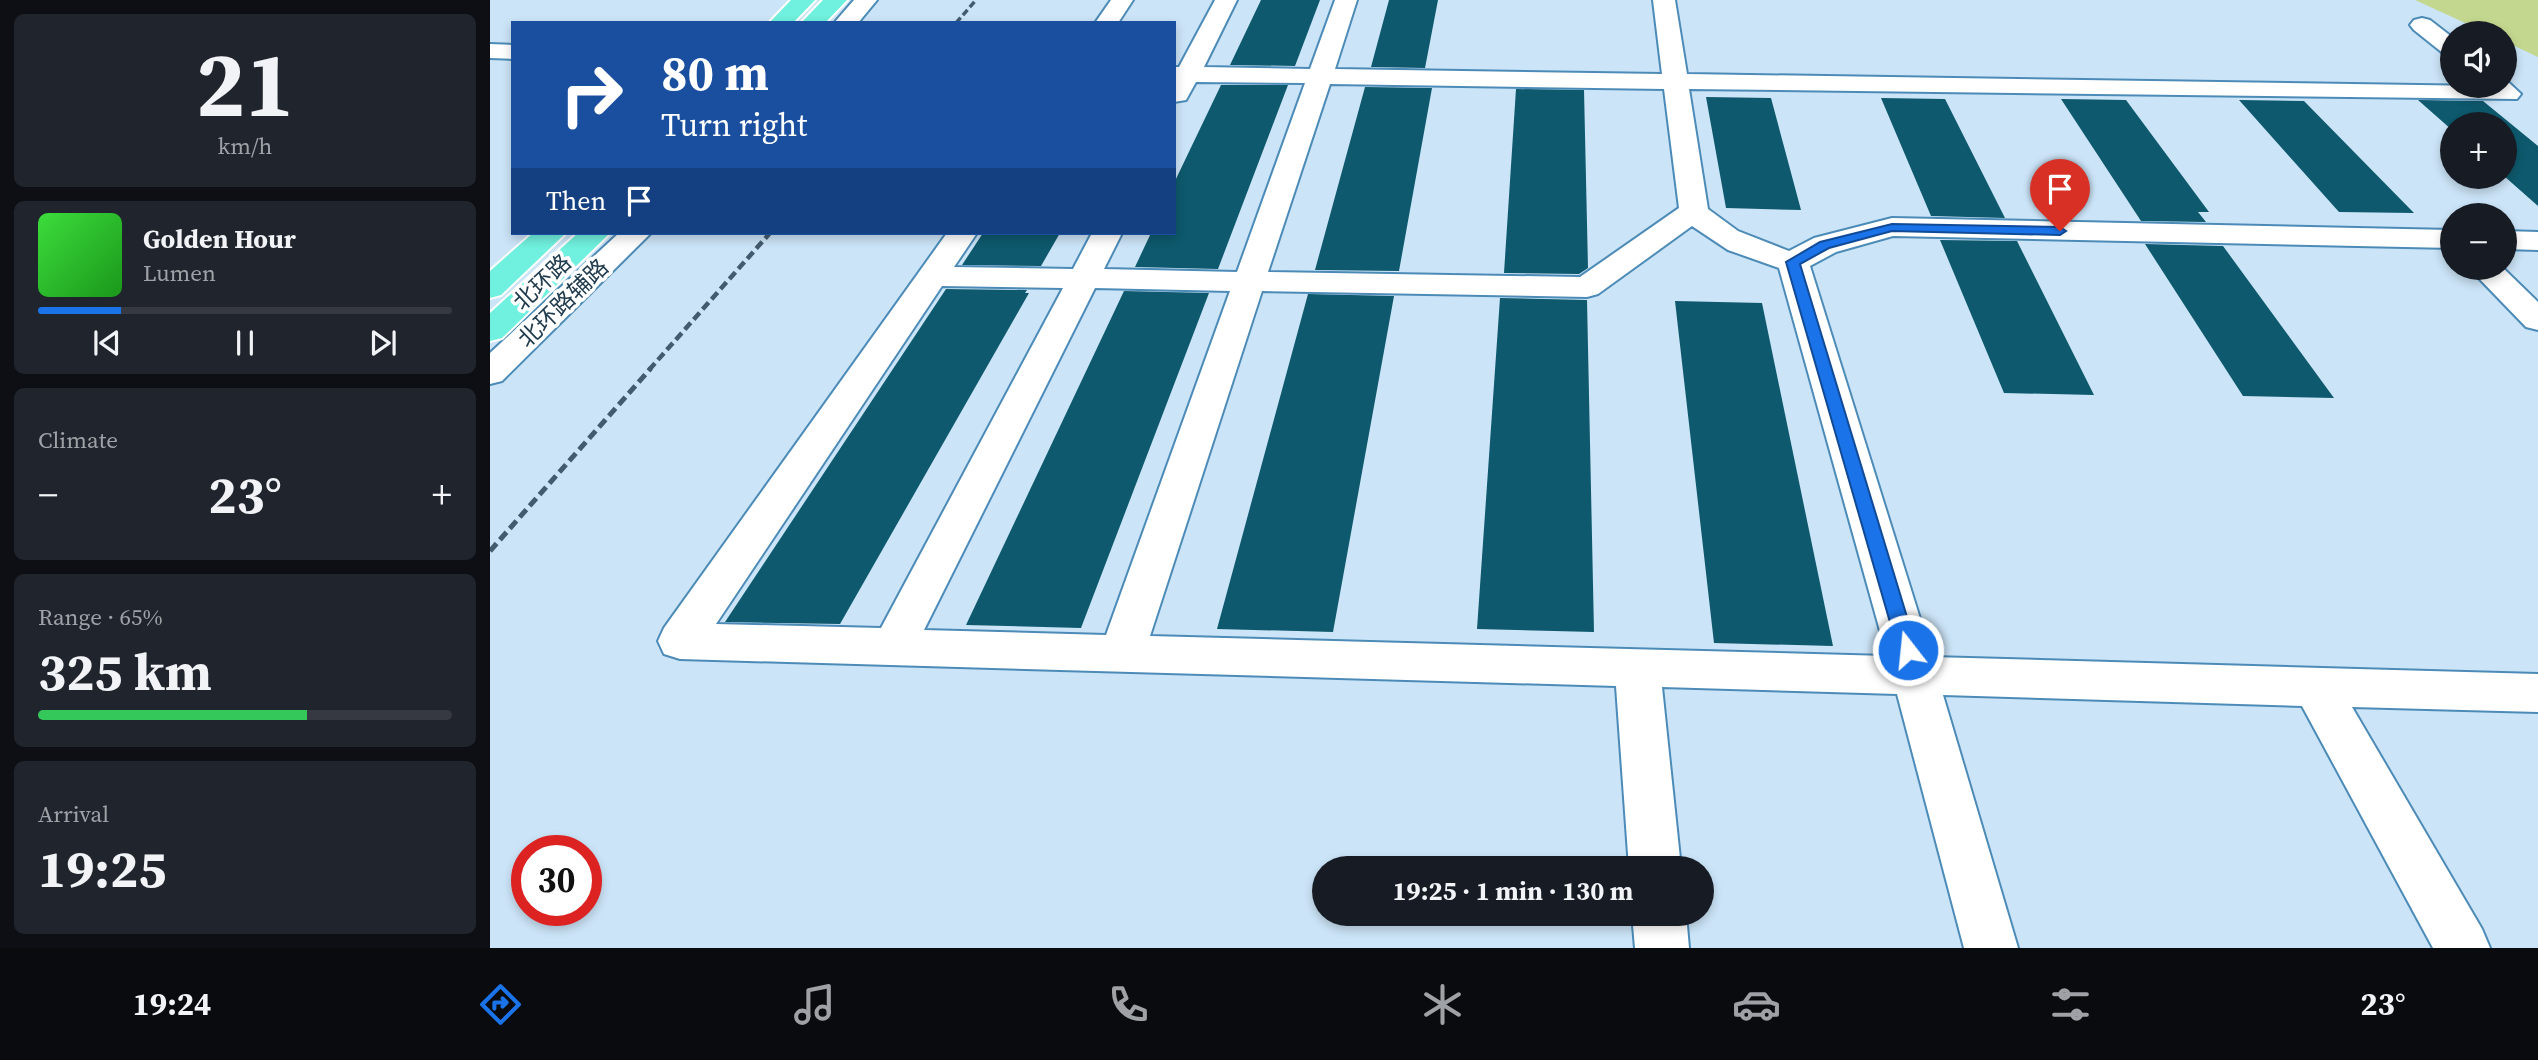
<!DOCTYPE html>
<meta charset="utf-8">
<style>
:root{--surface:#171b24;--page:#20242c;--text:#f1f3f6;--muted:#9ea1a6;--line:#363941;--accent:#1a73e8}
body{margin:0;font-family:"Source Serif 4","Noto Sans SC",serif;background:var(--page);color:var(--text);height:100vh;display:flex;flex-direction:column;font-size:26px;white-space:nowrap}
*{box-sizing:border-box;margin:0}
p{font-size:23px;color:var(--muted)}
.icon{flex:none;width:38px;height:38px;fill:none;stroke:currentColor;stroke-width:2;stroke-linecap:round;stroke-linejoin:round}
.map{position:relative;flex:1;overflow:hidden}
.panel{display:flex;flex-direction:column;gap:14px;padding:14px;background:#0d0f14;width:490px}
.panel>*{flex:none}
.guide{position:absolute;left:21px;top:21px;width:665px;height:214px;border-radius:0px;box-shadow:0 4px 10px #0003;background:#1a4fa0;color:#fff;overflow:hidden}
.tools{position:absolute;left:1950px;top:21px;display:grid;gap:14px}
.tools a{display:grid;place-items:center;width:77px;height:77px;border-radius:50%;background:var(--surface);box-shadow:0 4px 10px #0003;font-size:35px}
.speed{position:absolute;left:21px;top:835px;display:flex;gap:14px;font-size:35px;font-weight:700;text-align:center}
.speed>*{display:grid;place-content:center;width:91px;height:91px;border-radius:50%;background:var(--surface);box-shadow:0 4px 10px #0003;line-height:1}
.speed .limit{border:10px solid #d22;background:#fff;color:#111}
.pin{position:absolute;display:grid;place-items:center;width:60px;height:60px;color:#fff;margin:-72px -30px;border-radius:50% 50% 50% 0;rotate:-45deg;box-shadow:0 0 7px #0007}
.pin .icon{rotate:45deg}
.me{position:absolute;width:77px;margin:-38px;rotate:344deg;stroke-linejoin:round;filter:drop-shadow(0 0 5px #0008)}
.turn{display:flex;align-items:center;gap:24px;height:147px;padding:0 35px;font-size:32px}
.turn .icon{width:91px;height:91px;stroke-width:2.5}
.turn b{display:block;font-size:49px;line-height:60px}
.then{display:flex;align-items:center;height:66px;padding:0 35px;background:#0003;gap:14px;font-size:26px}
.big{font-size:52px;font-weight:700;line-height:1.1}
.panel .tile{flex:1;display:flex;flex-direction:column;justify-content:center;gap:10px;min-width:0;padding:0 24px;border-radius:10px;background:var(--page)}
.panel .dial{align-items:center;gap:0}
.dial b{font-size:91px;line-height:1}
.song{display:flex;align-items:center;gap:21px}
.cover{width:84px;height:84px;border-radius:10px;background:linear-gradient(135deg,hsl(120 70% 55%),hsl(120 70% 35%))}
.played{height:7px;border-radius:4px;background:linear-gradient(90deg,var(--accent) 20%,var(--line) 20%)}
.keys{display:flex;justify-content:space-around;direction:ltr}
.heat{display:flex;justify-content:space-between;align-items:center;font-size:38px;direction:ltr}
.charge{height:10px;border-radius:5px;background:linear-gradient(90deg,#34c759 65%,var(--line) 0)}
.trip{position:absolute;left:822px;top:856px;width:402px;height:70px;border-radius:35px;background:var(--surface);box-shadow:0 4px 10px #0003;font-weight:700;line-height:70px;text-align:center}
.dock{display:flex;height:112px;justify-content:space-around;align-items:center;background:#090b0e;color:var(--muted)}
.dock .icon{width:49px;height:49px}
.dock .on{color:var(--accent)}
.dock b{font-size:32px;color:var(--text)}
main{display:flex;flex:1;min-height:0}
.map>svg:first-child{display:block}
.green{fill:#c4d78e}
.building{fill:#0e596d}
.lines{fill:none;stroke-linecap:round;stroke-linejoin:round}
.minor-casing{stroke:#4c8bb7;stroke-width:4}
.trunk-casing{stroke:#fff;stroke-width:4}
.minor{fill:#fff;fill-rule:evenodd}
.trunk{fill:#70f0de;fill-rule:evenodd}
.rail-far2{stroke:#425c6e;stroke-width:3.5;stroke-dasharray:7 3.5;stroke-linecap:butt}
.rail-far1{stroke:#425c6e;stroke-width:4.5;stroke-dasharray:9 4.5;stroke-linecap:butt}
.rail{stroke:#425c6e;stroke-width:5;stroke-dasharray:10 5;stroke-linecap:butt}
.route{fill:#1a73e8;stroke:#114b97;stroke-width:2}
.labels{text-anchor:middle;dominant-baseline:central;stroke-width:7;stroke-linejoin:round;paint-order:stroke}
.street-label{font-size:23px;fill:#213c4e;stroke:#fff}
</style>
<main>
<section class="panel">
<div class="tile dial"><b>21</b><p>km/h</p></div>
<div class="tile">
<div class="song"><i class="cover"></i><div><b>Golden Hour</b><p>Lumen</p></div></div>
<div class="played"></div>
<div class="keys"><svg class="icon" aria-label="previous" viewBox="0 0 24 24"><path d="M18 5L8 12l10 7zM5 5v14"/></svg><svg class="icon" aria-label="pause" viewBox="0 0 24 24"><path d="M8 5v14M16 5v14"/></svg><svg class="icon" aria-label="next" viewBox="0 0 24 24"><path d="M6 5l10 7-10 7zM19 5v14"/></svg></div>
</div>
<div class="tile"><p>Climate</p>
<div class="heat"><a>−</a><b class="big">23°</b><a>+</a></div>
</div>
<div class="tile"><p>Range · 65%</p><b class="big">325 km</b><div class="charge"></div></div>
<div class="tile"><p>Arrival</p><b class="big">19:25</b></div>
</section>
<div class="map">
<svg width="2048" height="948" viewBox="0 0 2048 948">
<rect width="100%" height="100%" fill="#cbe4f7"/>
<path class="green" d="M 1925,0 L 2048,0 L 2048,57 L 2014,41 L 2014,33 L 1997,33 Z"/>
<path class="building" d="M 771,0 L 830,0 L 805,66 L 740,65 Z
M 899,0 L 948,0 L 935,68 L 881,67 Z
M 731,85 L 798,85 L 728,269 L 645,267 L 661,233 L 684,233 L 684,183 Z
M 875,87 L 942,88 L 909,271 L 825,270 Z
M 1026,89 L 1094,90 L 1098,268 L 1089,274 L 1014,273 Z
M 1216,97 L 1281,98 L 1311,210 L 1236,208 Z
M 1391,98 L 1455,99 L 1515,218 L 1441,216 Z
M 1571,99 L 1636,100 L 1719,212 L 1708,212 L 1716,222 L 1651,221 Z
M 1749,100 L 1814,101 L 1924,213 L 1849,212 Z
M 1928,100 L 1993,101 L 2048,146 L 2048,206 L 2014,176 L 2014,124 L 1962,124 L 1962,130 Z
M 493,233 L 570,233 L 551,266 L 472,265 Z
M 1450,240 L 1527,241 L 1604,395 L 1514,393 Z
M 1655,244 L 1733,246 L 1844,398 L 1753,396 Z
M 456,289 L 537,290 L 535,293 L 539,293 L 350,624 L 235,622 Z
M 634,291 L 719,293 L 591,628 L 476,625 Z
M 818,294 L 904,296 L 843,632 L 727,629 Z
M 1010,298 L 1097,300 L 1104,632 L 987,629 Z
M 1185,301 L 1272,303 L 1343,646 L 1224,643 Z"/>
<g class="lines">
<g class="minor-casing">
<path id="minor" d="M 364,0 L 387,0 L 368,23 L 344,23 Z
M 621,0 L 643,0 L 628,23 L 605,23 Z
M 725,0 L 747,0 L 714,67 L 820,69 L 845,0 L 867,0 L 845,69 L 1172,74 L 1163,0 L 1185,0 L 1197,74 L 1995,86 L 2014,86 L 2014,80 L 2017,81 L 2031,94 L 2027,99 L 1199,89 L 1218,209 L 1248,231 L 1299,251 L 1324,238 L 1402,218 L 1962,230 L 1962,248 L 1403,236 L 1346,252 L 1320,266 L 1442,657 L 2048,674 L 2048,712 L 1862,707 L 1992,929 L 2000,948 L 1943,948 L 1812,706 L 1453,695 L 1528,948 L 1474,948 L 1407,694 L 1172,687 L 1191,868 L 1139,868 L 1126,686 L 190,659 L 174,654 L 168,641 L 174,628 L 457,233 L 487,233 L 464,267 L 583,269 L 602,233 L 632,233 L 614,269 L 747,272 L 815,83 L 706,82 L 696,100 L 684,102 L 684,67 L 689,67 ZM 840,84 L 1174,89 L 1189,208 L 1090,277 L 778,272 ZM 1202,226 L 1238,250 L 1289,268 L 1397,656 L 660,636 L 772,291 L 1097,297 L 1108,294 ZM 452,286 L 573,288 L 391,628 L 226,624 ZM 605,288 L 740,291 L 616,635 L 434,630 Z
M 1932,18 L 1940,20 L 1962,37 L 1962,56 L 1954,54 L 1924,30 L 1920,25 L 1924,20 Z
M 0,44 L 23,45 L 23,59 L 0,58 Z
M 2014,231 L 2048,232 L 2048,250 L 2014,249 Z
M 129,233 L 161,233 L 12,381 L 0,384 L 0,353 Z
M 1979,268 L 2013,268 L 2048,302 L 2048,330 L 2036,327 Z
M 1142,914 L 1196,914 L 1199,948 L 1145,948 Z"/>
</g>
<g class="trunk-casing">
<path id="trunk" d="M 301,0 L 325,0 L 303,23 L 279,23 Z
M 333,0 L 357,0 L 335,23 L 311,23 Z
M 43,233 L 76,233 L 11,295 L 0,298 L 0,271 Z
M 88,233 L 120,233 L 12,338 L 0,341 L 0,313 Z"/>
</g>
<use href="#minor" class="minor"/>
<use href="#trunk" class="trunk"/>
<path class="rail-far2" d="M 466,23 L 486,0"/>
<path class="rail-far1" d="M 159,370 L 280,233"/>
<path class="rail" d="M 0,551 L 161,368"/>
</g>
<path class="route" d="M 1402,224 L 1570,227 L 1576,231 L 1570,235 L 1402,231 L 1339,248 L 1310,264 L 1427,650 L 1418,658 L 1408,650 L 1296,262 L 1330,242 Z"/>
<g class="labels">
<g class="street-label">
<text transform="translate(52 282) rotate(-43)">北环路</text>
<text transform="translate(73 303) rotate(-44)">北环路辅路</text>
</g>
</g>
</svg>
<div class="tools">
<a><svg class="icon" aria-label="sound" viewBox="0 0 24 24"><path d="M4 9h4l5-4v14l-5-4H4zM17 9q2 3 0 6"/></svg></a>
<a>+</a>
<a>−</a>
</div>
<div class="speed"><div class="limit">30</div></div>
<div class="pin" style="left:1570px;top:231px;background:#d93025"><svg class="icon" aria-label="arrive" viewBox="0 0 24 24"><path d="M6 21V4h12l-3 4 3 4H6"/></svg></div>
<svg class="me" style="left:1418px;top:650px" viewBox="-20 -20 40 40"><circle r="17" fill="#1a73e8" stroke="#fff" stroke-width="3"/><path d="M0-11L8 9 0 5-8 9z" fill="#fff"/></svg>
<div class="trip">19:25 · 1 min · 130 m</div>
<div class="guide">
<div class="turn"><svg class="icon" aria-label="right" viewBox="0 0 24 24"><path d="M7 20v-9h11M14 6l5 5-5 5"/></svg><div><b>80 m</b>Turn right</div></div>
<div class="then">Then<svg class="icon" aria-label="arrive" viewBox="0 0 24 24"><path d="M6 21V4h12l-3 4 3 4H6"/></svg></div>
</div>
</div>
</main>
<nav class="dock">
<b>19:24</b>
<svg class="icon on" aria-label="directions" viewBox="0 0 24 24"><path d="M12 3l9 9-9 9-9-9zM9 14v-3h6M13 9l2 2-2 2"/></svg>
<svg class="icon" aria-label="music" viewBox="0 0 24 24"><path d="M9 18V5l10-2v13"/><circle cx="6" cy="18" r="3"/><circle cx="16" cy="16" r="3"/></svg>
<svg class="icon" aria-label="phone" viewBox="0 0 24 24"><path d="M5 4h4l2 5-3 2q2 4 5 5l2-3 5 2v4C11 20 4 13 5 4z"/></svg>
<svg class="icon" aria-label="climate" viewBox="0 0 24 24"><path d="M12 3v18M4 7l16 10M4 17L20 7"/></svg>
<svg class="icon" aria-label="car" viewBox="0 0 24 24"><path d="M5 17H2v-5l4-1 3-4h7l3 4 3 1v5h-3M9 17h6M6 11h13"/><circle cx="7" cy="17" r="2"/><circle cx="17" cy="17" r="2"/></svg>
<svg class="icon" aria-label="filters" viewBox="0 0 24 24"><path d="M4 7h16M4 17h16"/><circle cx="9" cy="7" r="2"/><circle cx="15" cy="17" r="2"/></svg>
<b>23°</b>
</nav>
